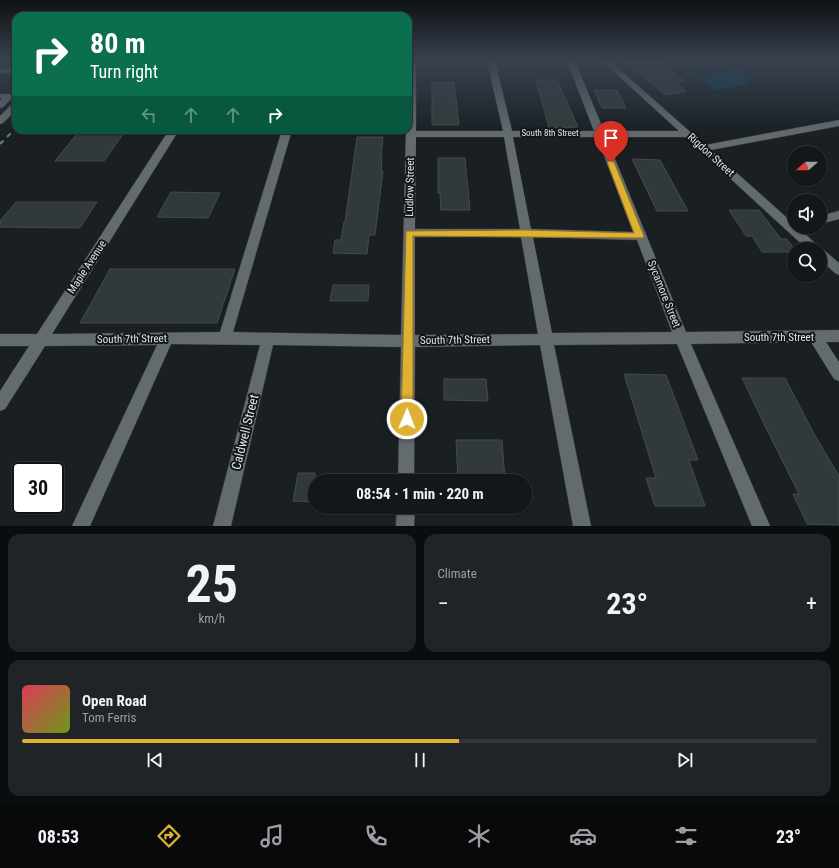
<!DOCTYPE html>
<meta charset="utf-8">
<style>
:root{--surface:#13171a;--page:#202427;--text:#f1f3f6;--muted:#9d9fa2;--line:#323639;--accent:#deb133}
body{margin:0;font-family:"Roboto Condensed",sans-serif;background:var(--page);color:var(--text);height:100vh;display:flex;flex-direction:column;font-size:15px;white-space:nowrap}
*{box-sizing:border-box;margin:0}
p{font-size:13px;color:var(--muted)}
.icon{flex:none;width:22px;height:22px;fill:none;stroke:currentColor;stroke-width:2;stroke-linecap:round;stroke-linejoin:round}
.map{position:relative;height:526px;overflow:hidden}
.drawer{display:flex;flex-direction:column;gap:8px;padding:8px;background:#0a0d0e;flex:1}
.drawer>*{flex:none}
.hud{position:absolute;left:12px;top:12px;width:400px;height:122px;border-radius:12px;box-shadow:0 1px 3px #0004,0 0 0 1px var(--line);background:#0b6e4f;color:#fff;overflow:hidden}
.needle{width:26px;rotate:249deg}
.fabs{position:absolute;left:787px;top:146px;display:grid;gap:8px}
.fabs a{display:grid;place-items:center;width:40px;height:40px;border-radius:50%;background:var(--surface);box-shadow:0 1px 3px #0004,0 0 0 1px var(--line);font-size:20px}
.speed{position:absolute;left:12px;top:462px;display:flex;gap:8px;font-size:20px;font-weight:700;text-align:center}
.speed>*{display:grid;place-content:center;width:52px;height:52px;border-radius:50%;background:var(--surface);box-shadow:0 1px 3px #0004,0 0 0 1px var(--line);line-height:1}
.speed .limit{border:2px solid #111;border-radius:6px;background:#fff;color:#111}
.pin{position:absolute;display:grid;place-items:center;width:34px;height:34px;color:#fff;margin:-41px -17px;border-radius:50% 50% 50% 0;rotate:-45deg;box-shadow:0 0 4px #0007}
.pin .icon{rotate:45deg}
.me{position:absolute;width:44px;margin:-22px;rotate:1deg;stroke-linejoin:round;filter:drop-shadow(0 0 3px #0008)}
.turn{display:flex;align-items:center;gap:14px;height:84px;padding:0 12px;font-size:18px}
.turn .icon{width:52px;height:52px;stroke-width:2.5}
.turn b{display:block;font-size:28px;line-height:34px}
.lanes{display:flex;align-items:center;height:38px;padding:0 12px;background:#0003;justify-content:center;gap:20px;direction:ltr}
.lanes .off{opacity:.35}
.big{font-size:30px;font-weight:700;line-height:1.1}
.drawer .widget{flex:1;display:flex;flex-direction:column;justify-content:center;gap:6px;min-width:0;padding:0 14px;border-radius:12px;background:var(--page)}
.drawer .dial{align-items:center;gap:0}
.dial b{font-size:52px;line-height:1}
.song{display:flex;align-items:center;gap:12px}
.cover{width:48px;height:48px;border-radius:6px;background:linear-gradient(135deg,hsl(350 70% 55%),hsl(80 70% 35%))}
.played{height:4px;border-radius:2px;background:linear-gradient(90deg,var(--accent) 55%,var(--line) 55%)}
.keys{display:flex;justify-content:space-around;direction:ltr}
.heat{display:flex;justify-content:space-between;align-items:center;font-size:22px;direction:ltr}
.drawer .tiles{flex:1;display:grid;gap:8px;grid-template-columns:1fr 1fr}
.widget:last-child{grid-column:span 2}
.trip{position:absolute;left:308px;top:474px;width:224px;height:40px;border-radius:20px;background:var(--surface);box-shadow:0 1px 3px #0004,0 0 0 1px var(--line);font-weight:700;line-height:40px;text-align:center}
.dock{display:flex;height:64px;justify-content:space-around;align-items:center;background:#08090a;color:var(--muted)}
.dock .icon{width:28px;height:28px}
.dock .current{color:var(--accent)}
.dock b{font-size:18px;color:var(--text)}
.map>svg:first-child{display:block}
.green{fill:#023c51}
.building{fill:#31393a;stroke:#434c4c}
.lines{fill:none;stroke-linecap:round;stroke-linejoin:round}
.minor-casing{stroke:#34393c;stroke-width:1}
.minor{fill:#636b6f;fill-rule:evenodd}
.rail{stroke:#757a7d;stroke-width:2;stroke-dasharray:5 5;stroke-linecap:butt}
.route{fill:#deb133;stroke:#907321}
.labels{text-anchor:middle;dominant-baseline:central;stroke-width:4;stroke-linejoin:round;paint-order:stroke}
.far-street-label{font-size:9px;fill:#dfe3e6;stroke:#101619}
.street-label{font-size:11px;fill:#dfe3e6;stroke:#101619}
.near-street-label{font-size:13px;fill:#dfe3e6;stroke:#101619}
</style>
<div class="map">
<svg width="839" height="526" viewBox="0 0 839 526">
<rect width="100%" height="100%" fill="#191f22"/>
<path class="green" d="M 740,70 L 752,78 L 743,79 L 749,84 L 715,90 L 697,77 Z"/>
<path class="building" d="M 624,61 L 659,61 L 684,81 L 675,82 L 686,91 L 665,95 Z
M 536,80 L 557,80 L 578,127 L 549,128 Z
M 432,82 L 454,82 L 459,125 L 432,125 Z
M 594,90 L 617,90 L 626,108 L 602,108 Z
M 80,130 L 126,130 L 104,161 L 55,161 Z
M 357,137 L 383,137 L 381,158 L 382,158 L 381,171 L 383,171 L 375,235 L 369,235 L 367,254 L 333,253 L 335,240 L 341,240 L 344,222 L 345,222 Z
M 438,158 L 465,158 L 470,210 L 441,210 L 440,193 L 438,193 Z
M 632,159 L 660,160 L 688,211 L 657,211 Z
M 171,192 L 220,193 L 208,218 L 157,217 Z
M 16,202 L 97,202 L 80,228 L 0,227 L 0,221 Z
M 729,210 L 759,210 L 781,239 L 787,239 L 794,249 L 794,252 L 762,252 L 752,236 L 746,236 Z
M 110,269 L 235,269 L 217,323 L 80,323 Z
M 333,285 L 369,285 L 368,301 L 330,301 Z
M 624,374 L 666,375 L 698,460 L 689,460 L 705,506 L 655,506 L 646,478 L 656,478 Z
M 742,378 L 785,378 L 813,432 L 839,476 L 839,525 L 807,524 L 793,494 L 799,494 L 765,426 Z
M 444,379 L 486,379 L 488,401 L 444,400 Z
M 456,440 L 502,440 L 505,481 L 458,481 Z
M 298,473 L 315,473 L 315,502 L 293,501 Z"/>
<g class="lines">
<g class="minor-casing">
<path id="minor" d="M 408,61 L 416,61 L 416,131 L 503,131 L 487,61 L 495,61 L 512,131 L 594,131 L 567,61 L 575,61 L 604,131 L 679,131 L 602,61 L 610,61 L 705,145 L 839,120 L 839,126 L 711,150 L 794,224 L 794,227 L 798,227 L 821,249 L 824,250 L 839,263 L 839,275 L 835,273 L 820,260 L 820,249 L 807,249 L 685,137 L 606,137 L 686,332 L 839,330 L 839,342 L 826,342 L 839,362 L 839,381 L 834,379 L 811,342 L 691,344 L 770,526 L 752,526 L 677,344 L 554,345 L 591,526 L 573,526 L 540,345 L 415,347 L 414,481 L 398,481 L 401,347 L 273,345 L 231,526 L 213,526 L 260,345 L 171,344 L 90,526 L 72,526 L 157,345 L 45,346 L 5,409 L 0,411 L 0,391 L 29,346 L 0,346 L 0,334 L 37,334 L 169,130 L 179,130 L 52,334 L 220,332 L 282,130 L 292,130 L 233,332 L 401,335 L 406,130 L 408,130 ZM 416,137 L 504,137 L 520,229 L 415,229 ZM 513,137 L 597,137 L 633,232 L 531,229 ZM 415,237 L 521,237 L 538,334 L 415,335 ZM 533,237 L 637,240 L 672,332 L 552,333 Z
M 0,69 L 16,69 L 16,73 L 0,73 Z
M 0,94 L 10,94 L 14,96 L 3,107 L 0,108 L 0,101 L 2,98 L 0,98 Z
M 16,102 L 16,110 L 3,123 L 0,124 L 0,116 L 13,103 Z
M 839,211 L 839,219 L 820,224 L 820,216 Z
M 397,507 L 415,507 L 414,526 L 396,526 Z"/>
</g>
<use href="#minor" class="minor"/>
<path class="rail" d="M 0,144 L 16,128"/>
</g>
<linearGradient id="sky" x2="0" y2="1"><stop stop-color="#0e1113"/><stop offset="0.45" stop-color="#38424f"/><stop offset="1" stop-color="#38424f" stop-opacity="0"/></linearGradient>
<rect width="839" height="135" fill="url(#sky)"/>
<path class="route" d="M 611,160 L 614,162 L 644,236 L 643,238 L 413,236 L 413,419 L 411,423 L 407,424 L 403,423 L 401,419 L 406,231 L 526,230 L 634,233 L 607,162 Z"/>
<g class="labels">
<g class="far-street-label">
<text x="550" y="133">South 8th Street</text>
</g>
<g class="street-label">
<text transform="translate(711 155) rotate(42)">Rigdon Street</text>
<text transform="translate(410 187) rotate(-89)">Ludlow Street</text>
<text transform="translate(87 267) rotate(-57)">Maple Avenue</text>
<text transform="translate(664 294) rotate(68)">Sycamore Street</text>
<text x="779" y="337">South 7th Street</text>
<text transform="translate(132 339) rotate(-1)">South 7th Street</text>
<text transform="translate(455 340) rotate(-1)">South 7th Street</text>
</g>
<g class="near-street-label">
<text transform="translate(245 432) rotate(-76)">Caldwell Street</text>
</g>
</g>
</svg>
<div class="fabs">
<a><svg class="needle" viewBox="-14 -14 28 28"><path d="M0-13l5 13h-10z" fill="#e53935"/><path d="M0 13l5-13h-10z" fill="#9d9fa2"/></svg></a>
<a><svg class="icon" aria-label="sound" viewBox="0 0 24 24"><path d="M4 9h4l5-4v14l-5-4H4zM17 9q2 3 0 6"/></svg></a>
<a><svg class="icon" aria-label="search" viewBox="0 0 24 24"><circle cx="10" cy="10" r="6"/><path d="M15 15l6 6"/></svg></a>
</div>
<div class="speed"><div class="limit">30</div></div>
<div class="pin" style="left:611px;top:162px;background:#d93025"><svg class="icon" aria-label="arrive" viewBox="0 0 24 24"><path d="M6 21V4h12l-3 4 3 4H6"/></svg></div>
<svg class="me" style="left:407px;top:419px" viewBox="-20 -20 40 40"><circle r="17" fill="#deb133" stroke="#fff" stroke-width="3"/><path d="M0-11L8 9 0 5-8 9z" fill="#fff"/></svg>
<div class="trip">08:54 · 1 min · 220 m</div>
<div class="hud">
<div class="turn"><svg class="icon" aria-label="right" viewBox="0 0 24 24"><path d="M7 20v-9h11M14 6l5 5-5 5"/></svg><div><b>80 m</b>Turn right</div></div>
<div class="lanes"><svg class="icon off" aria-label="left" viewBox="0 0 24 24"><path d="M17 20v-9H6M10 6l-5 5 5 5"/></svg><svg class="icon off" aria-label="ahead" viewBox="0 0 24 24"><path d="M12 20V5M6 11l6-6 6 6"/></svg><svg class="icon off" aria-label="ahead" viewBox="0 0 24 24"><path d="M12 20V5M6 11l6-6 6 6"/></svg><svg class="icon" aria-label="right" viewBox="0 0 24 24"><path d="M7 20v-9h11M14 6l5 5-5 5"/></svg></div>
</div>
</div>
<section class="drawer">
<div class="tiles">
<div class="widget dial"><b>25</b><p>km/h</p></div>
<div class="widget"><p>Climate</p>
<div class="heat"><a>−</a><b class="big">23°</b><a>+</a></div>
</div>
<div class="widget">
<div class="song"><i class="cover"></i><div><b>Open Road</b><p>Tom Ferris</p></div></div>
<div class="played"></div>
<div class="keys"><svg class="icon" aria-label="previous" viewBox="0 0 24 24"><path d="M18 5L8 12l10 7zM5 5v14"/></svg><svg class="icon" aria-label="pause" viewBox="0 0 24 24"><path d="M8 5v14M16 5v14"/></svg><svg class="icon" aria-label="next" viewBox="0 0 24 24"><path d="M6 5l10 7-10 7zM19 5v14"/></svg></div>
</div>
</div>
</section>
<nav class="dock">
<b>08:53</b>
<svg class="icon current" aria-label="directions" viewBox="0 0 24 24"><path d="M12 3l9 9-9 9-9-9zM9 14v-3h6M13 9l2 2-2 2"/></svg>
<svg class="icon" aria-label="music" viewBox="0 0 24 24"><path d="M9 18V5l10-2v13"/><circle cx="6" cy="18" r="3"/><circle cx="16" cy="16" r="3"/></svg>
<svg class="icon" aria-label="phone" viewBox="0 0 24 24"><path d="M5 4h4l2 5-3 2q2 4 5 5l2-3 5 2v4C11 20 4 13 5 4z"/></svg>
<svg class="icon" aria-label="climate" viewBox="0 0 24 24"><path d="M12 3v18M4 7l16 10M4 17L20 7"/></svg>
<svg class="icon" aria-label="car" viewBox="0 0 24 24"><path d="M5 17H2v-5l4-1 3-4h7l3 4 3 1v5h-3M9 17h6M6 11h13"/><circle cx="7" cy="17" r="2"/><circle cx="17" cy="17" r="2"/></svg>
<svg class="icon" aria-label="filters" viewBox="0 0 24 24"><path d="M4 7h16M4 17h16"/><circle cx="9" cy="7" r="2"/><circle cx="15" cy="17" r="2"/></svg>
<b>23°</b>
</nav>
